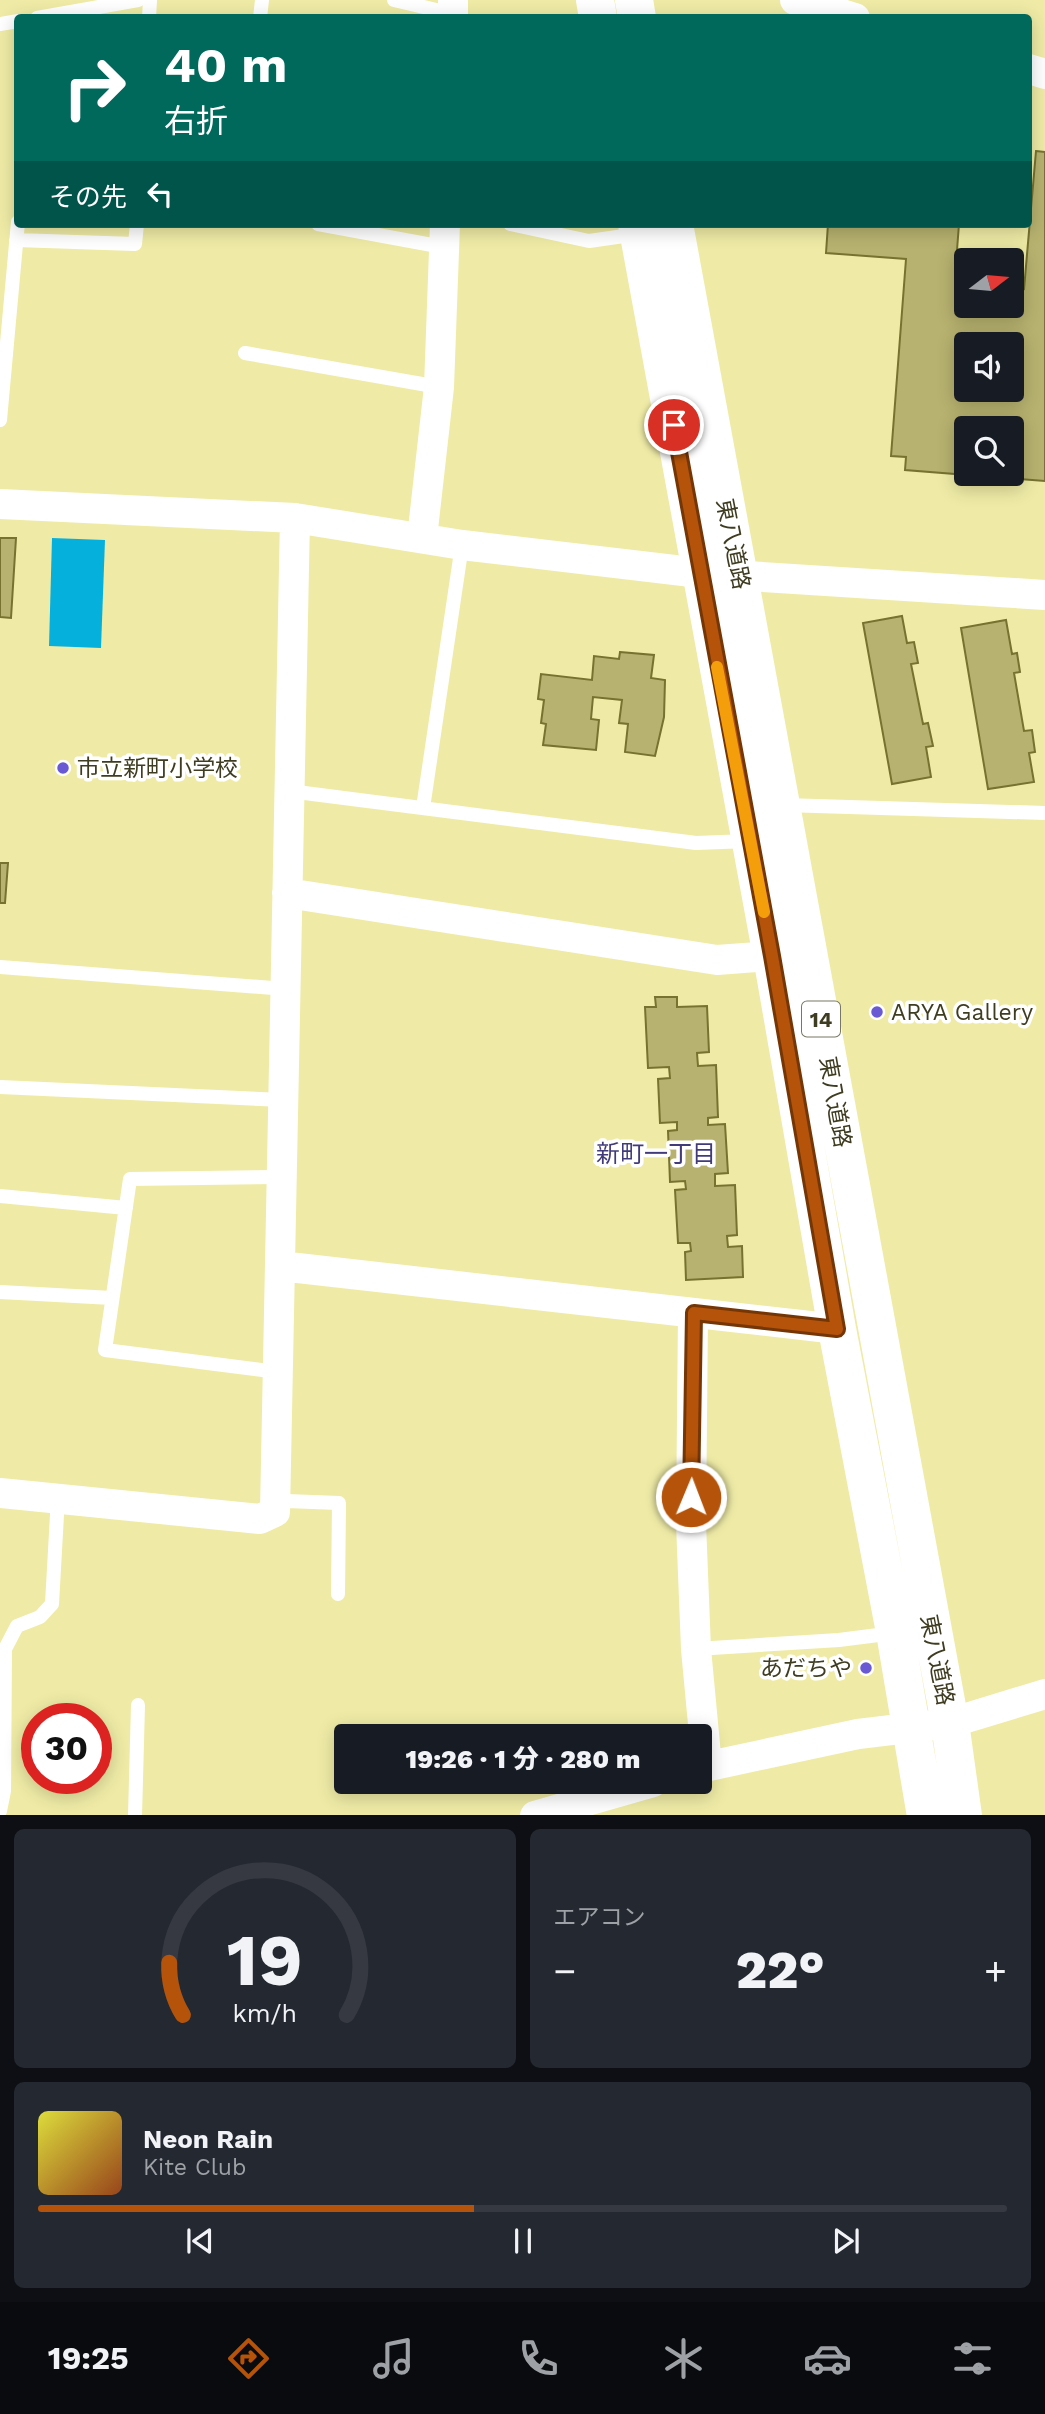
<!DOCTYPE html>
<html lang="ja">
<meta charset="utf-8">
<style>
:root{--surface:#171b24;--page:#242831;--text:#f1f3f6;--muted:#9ea1a6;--line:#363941;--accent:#b45309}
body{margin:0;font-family:"Work Sans","Noto Sans JP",sans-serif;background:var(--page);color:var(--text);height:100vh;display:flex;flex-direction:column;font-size:26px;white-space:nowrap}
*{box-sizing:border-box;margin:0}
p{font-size:23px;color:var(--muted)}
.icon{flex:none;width:38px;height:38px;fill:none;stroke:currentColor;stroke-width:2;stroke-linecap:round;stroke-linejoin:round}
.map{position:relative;height:1815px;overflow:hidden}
.panel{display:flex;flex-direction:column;gap:14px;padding:14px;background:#0d0f14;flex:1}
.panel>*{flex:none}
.guide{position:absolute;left:14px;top:14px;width:1018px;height:214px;border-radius:7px;box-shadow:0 4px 18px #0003;background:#00695c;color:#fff;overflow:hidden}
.needle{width:46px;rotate:74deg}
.fabs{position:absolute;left:954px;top:248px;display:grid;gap:14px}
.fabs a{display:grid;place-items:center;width:70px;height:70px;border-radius:7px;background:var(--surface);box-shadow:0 4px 18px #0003;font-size:35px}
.speed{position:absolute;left:21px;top:1703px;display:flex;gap:14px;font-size:35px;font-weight:700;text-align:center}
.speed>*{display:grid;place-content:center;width:91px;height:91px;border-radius:50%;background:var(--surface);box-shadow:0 4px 18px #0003;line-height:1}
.speed .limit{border:10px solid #d22;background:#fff;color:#111}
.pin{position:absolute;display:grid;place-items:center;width:60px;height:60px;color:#fff;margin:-30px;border:4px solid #fff;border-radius:50%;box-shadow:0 2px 7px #0007}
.me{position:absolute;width:77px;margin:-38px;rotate:1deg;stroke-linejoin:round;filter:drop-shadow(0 0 5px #0008)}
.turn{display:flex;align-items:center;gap:24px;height:147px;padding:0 35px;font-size:32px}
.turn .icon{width:91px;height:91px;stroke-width:2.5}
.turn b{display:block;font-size:49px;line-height:60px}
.then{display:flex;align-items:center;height:66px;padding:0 35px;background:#0003;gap:14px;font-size:26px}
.big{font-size:52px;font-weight:800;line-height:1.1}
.panel .widget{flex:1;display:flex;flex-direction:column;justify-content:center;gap:10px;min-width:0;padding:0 24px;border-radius:10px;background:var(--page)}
.panel .dial{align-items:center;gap:0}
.dial svg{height:182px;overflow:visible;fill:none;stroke:var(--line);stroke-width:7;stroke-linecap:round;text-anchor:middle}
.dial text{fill:var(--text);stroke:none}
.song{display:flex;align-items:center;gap:21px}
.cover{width:84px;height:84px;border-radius:10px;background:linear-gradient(135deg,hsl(60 70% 55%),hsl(20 70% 35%))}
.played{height:7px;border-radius:4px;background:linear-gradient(90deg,var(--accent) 45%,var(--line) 45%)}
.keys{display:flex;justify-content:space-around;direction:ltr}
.heat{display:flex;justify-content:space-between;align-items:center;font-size:38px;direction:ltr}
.panel .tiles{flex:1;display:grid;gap:14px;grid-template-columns:1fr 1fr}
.widget:last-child{grid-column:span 2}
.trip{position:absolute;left:334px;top:1724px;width:378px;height:70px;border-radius:7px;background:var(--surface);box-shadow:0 4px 18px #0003;font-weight:800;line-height:70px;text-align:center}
.tab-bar{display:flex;height:112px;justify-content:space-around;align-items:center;background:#090b0e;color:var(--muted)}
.tab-bar .icon{width:49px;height:49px}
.tab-bar .on{color:var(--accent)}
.tab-bar b{font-size:32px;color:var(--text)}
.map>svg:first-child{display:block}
.water{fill:#06b0dd}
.building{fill:#b7b26f;stroke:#777230;stroke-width:2;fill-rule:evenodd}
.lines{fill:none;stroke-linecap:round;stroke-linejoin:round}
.service{stroke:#fff;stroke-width:14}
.minor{stroke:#fff;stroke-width:30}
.primary{stroke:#fff;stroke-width:38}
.route-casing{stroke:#753606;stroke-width:18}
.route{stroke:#b45309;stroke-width:12}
.slow{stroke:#f59e0b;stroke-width:12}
.poi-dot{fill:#6959d3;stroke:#fff;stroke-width:2.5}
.labels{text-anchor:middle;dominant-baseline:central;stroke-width:7;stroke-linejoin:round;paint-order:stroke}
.shield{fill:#fff;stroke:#797764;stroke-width:2}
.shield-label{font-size:21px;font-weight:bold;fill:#3f3d21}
.street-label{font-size:23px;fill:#3f3d21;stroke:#fff}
.poi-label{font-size:23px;fill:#3f3d21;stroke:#fff;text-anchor:start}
.neighbourhood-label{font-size:24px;fill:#413c79;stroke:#fff}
</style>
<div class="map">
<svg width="1045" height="1816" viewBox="0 0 1045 1816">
<rect width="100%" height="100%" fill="#efeba6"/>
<path class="water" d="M 52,538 L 105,540 L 101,648 L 49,646 Z"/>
<path class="building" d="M 1036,151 L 1045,152 L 1045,481 L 905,470 L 906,457 L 891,456 L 906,259 L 826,253 L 828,224 L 959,224 L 956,263 L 959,263 L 958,283 L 966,283 L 966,306 L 1012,306 L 1012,287 L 1024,289 ZM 966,345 L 1012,345 L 1012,390 L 966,390 ZM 966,429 L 1012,429 L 1012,474 L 966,474 Z
M 0,538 L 16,538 L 11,618 L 0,617 Z
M 902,616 L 907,643 L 914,642 L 918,663 L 911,664 L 923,724 L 928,723 L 933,746 L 926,747 L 931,777 L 892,784 L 863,623 Z
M 1006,620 L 1012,654 L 1017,653 L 1020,672 L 1014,673 L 1024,731 L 1032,730 L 1035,752 L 1029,753 L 1034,782 L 988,789 L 961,628 Z
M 620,652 L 654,655 L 651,678 L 665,680 L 664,717 L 655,756 L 625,752 L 628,724 L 619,723 L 622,700 L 593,697 L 591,719 L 599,720 L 596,750 L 543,745 L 546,724 L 541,723 L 544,700 L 538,699 L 541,674 L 592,680 L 594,656 L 619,659 Z
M 0,863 L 8,863 L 5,903 L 0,903 Z
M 655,997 L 677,997 L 677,1007 L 707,1006 L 709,1052 L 697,1053 L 698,1066 L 716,1065 L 718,1117 L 708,1118 L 708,1125 L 725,1124 L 728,1173 L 715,1174 L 715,1186 L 735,1185 L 737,1235 L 727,1236 L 728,1247 L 742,1246 L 743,1277 L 686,1280 L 685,1252 L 691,1251 L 690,1243 L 678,1243 L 675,1190 L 686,1189 L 685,1181 L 670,1182 L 668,1131 L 677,1130 L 677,1122 L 660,1123 L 658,1079 L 670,1078 L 669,1067 L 648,1068 L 645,1007 L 656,1007 Z"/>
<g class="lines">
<path class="service" d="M 394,0 L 453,14
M 37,18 L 138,0
M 149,18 L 150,0
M 260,18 L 262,0
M 0,24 L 18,21
M 318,224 L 443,247
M 510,224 L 589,241 L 638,234
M 16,240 L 135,244 L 137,224
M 245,353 L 439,387
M 0,420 L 18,222
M 289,791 L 696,843 L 748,841
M 784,805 L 1045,813
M 423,808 L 462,545
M 0,967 L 286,989
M 0,1087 L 283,1100
M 0,1196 L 126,1208
M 0,1292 L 112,1298
M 278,1372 L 105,1350 L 130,1179 L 282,1177
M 276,1511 L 286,1501 L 339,1503 L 338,1594
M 696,1649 L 839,1640 L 894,1633
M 0,1811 L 4,1791 L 5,1649 L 17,1626 L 40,1617 L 52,1604 L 58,1497
M 135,1816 L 138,1705"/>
<path class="minor" d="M 795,0 L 855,18
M 453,18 L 453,0
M 1029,69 L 1045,74
M 0,504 L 295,518 L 462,545 L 700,573 L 1045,595
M 422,538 L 439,387 L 445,224
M 287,893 L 717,960 L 772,956
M 280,1266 L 837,1329
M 693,1313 L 691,1523 L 696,1649 L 707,1766
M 0,1493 L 260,1519 L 275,1512 L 295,518
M 700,1768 L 858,1734 L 950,1723 L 1045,1694
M 535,1816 L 653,1782"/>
<path class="primary" d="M 595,0 L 598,18
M 634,0 L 637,18
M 637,224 L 772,956 L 837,1329 L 895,1632 L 926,1816
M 674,224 L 950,1723 L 963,1816"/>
</g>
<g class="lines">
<g class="route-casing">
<path id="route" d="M 674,425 L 772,956 L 837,1329 L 694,1313 L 691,1497"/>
</g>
<use href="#route" class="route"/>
<path class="slow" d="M 717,667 L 764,912"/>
</g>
<g class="poi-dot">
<circle cx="63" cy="768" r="7"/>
<circle cx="877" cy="1012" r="7"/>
<circle cx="866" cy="1668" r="7"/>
</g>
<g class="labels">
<rect class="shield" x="802" y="1001.5" width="38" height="35" rx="5"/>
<g class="shield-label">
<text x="821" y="1019">14</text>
</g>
<g class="street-label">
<text transform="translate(733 544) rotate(79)">東八道路</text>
<text transform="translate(835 1102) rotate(80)">東八道路</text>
<text transform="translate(937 1660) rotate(79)">東八道路</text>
</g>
<g class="poi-label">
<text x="77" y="768">市立新町小学校</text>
<text x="891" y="1012">ARYA Gallery</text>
<text x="852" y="1668" text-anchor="end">あだちや</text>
</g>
<g class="neighbourhood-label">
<text x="656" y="1154">新町一丁目</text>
</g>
</g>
</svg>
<div class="fabs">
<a><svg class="needle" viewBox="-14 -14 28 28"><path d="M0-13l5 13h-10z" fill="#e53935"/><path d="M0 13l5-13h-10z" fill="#9ea1a6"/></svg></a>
<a><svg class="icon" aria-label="sound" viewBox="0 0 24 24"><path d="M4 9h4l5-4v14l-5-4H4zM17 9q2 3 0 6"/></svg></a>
<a><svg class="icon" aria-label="search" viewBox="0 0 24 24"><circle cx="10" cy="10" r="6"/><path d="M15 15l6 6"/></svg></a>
</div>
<div class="speed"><div class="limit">30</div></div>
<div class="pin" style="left:674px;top:425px;background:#d93025"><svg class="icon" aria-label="arrive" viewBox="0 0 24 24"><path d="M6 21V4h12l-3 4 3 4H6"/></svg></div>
<svg class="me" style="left:691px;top:1497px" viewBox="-20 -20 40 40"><circle r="17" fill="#b45309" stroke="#fff" stroke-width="3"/><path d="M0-11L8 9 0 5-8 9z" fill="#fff"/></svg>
<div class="trip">19:26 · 1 分 · 280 m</div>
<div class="guide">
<div class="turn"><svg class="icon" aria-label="right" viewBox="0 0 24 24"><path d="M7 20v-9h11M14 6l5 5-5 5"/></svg><div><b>40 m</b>右折</div></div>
<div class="then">その先<svg class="icon" aria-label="left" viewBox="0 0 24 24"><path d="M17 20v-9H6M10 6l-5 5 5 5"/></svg></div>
</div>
</div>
<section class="panel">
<div class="tiles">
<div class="widget dial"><svg viewBox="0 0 100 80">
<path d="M14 69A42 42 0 1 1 86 69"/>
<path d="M14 69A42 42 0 0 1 8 46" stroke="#b45309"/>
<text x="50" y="56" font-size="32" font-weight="700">19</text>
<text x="50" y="72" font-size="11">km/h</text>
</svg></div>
<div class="widget"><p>エアコン</p>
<div class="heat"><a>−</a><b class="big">22°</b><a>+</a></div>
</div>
<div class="widget">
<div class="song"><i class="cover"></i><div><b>Neon Rain</b><p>Kite Club</p></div></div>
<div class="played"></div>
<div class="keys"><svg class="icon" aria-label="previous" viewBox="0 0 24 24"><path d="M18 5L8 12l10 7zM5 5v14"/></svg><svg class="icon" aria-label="pause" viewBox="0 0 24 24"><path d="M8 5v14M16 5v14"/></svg><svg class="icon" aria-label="next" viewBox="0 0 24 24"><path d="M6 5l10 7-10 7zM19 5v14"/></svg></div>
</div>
</div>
</section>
<nav class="tab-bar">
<b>19:25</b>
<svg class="icon on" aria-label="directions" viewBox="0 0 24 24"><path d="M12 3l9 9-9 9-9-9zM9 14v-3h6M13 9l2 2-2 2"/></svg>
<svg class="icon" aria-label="music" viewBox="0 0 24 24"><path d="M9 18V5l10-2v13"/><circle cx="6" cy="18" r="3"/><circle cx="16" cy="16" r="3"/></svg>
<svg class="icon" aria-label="phone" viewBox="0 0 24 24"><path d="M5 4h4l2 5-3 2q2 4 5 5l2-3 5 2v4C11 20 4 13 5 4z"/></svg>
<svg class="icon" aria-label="climate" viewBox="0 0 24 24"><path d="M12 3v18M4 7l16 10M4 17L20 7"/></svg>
<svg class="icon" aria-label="car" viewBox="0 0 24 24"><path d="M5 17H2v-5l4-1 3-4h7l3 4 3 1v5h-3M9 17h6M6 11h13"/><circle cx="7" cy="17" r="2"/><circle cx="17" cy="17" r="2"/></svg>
<svg class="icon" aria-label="filters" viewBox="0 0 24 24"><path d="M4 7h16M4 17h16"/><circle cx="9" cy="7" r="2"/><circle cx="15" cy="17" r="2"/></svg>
</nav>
